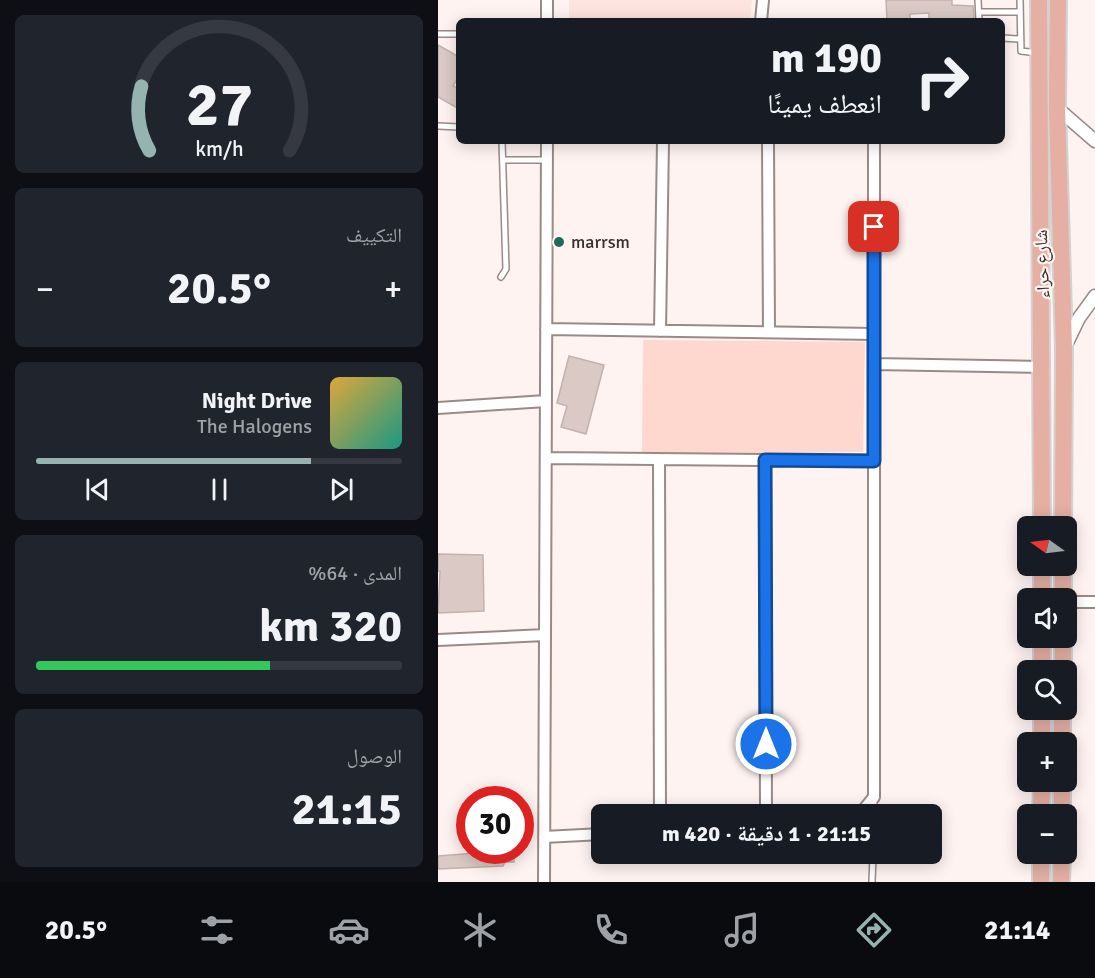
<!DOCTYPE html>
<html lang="ar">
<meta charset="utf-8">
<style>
:root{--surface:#171b24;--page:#20242c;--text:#f1f3f6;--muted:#9ea1a6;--line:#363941;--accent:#95b4af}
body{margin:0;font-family:Signika,"Noto Naskh Arabic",sans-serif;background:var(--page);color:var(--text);direction:rtl;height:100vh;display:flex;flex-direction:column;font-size:22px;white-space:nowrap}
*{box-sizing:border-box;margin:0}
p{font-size:20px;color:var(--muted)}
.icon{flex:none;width:33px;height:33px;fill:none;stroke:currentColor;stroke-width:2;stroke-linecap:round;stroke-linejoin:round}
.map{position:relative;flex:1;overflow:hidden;direction:ltr}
.panel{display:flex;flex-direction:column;gap:15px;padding:15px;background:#0d0f14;width:438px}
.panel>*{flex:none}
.banner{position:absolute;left:18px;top:18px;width:549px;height:126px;border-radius:9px;box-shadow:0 3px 15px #0003;direction:rtl;background:#171b24;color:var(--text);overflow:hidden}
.needle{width:39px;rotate:284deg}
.controls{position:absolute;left:579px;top:516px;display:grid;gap:12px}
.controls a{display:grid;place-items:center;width:60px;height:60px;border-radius:9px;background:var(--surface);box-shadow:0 3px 15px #0003;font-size:30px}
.speed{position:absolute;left:18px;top:786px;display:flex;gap:12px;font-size:30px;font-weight:700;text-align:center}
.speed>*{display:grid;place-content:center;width:78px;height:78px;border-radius:50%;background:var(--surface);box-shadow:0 3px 15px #0003;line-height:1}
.speed .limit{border:9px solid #d22;background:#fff;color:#111}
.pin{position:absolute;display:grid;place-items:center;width:51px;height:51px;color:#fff;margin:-26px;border-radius:12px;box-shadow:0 3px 9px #0006}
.me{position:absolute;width:66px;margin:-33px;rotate:0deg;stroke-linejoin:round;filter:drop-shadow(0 0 4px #0008)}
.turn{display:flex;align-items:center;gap:21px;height:126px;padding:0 24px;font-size:27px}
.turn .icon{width:78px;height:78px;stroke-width:2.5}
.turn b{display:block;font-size:42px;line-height:51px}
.big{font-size:45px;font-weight:700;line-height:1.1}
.panel .card{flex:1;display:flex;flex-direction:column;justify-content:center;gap:9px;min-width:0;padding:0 21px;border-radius:9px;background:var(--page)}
.panel .dial{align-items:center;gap:0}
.dial svg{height:156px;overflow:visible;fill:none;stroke:var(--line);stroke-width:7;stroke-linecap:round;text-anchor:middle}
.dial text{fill:var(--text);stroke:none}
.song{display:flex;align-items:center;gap:18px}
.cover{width:72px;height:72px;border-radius:9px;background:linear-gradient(135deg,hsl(40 70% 55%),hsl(170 70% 35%))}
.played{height:6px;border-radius:3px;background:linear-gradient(90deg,var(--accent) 75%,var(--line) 75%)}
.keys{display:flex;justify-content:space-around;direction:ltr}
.heat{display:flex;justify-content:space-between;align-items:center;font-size:33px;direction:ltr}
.charge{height:9px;border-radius:4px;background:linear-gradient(90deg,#34c759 64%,var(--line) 0)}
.trip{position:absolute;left:153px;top:804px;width:351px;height:60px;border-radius:9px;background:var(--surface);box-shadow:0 3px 15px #0003;font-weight:700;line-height:60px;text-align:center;direction:rtl}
.tab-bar{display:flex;height:96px;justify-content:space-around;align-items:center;background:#090b0e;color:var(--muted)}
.tab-bar .icon{width:42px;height:42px}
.tab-bar .on{color:var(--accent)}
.tab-bar b{font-size:27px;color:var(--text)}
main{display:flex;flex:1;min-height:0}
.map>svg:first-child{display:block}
.built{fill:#fee4de}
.green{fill:#fed7ce}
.building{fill:#dac9c5;stroke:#c2b1ad;stroke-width:1.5}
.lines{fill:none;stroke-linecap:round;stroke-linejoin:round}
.service-casing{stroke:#9a8a86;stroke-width:8}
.minor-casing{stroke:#9a8a86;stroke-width:14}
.tertiary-casing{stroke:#9a8a86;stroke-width:15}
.primary-casing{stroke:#d3d1d1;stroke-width:20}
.service{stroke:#fff;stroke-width:5}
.minor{stroke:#fff;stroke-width:10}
.tertiary{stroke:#fff;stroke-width:12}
.primary{stroke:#e5afa3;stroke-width:16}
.route-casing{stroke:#114b97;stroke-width:15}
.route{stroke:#1a73e8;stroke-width:10}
.poi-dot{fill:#246859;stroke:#fef3f1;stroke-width:2}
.labels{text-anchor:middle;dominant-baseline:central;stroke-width:4.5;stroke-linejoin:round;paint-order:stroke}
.poi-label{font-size:18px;fill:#362f2e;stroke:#fef3f1;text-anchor:start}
.street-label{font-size:18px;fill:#362f2e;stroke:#fef3f1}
</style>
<main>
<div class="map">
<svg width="657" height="882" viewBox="0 0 657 882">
<rect width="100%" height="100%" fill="#fef3f1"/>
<path class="built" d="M 131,0 L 314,0 L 312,21 L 131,21 Z"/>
<path class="green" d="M 205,340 L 427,342 L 425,452 L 204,454 Z"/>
<path class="building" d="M 448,0 L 514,0 L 514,5 L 535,6 L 536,21 L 491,21 L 491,13 L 472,14 L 472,21 L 449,21 Z
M 0,45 L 21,57 L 21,76 L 15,86 L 21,89 L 21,109 L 0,97 Z
M 131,356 L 166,365 L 148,434 L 123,427 L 129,406 L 119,403 Z
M 0,554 L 45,555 L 46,611 L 0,613 L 2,571 L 0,571 Z
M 64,851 L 76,852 L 76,862 L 67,862 L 65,866 L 0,869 L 0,856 Z"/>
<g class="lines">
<g class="service-casing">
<path id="service" d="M 540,0 L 541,21
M 582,0 L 583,51 L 600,53
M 541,12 L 582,12
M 0,34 L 21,34
M 564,38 L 582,39
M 0,126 L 21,127
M 65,160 L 109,160
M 63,277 L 68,269 L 64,141
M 435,814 L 436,801
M 434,882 L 435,854"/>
</g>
<g class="minor-casing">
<path id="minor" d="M 109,21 L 109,0
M 323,21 L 325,0
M 330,141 L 331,332
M 108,329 L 436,334
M 222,331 L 225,141
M 436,364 L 605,367
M 0,408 L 108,401
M 108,458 L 436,461
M 221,459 L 222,814
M 327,460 L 328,814
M 628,602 L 657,602
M 0,640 L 107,635
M 418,814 L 423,813 L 436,797 L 436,141
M 106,837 L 164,834
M 106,882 L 109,141"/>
</g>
<g class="tertiary-casing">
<path id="tertiary" d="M 619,108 L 657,141
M 627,347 L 641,318 L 657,296"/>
</g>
<g class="primary-casing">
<path id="primary" d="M 601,0 L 604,526
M 620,0 L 619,108 L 626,348 L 625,526
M 604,598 L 604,566
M 625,598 L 625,566
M 604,670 L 604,638
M 625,670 L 625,638
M 604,742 L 604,710
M 624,742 L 624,710
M 603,814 L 604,782
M 624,814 L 624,782
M 603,882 L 603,854
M 623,882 L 624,854"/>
</g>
<use href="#service" class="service"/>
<use href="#minor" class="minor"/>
<use href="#tertiary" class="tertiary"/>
<use href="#primary" class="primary"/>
</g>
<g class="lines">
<g class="route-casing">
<path id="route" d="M 328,744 L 327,460 L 436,461 L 436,227"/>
</g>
<use href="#route" class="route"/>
</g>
<circle class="poi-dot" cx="121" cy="242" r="6"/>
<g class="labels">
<g class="poi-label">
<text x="133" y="242">marrsm</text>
</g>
<g class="street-label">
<text transform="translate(604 264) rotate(-92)">شارع حراء</text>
</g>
</g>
</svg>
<div class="controls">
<a><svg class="needle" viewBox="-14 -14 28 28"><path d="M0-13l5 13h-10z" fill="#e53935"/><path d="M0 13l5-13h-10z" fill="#9ea1a6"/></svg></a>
<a><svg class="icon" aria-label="sound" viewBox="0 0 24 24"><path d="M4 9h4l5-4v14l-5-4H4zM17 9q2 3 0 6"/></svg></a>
<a><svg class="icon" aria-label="search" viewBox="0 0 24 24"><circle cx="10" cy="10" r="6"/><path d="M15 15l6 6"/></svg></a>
<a>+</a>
<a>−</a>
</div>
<div class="speed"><div class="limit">30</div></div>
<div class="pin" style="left:436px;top:227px;background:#d93025"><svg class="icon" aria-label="arrive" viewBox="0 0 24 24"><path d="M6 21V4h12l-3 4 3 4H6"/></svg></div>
<svg class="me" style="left:328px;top:744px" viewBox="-20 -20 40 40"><circle r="17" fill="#1a73e8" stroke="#fff" stroke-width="3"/><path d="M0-11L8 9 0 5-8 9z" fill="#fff"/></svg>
<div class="trip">21:15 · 1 دقيقة · 420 m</div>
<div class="banner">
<div class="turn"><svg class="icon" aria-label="right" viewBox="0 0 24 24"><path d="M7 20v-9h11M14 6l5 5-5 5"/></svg><div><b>190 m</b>انعطف يمينًا</div></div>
</div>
</div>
<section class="panel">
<div class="card dial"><svg viewBox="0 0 100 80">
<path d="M14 69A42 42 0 1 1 86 69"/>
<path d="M14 69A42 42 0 0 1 10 36" stroke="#95b4af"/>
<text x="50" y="56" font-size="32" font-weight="700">27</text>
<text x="50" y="72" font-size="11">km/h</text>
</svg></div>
<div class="card"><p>التكييف</p>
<div class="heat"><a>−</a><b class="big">20.5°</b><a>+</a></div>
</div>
<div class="card">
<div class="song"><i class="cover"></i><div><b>Night Drive</b><p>The Halogens</p></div></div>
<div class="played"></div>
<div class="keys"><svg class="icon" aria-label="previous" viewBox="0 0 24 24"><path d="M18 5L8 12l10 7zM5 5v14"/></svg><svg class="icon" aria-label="pause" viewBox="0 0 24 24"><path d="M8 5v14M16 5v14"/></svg><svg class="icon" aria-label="next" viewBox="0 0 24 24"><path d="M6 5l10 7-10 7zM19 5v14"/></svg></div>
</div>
<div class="card"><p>المدى · 64%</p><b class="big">320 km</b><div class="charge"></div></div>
<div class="card"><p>الوصول</p><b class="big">21:15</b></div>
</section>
</main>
<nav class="tab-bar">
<b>21:14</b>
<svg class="icon on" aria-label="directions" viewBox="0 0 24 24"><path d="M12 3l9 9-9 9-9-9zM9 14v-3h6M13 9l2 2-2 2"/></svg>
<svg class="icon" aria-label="music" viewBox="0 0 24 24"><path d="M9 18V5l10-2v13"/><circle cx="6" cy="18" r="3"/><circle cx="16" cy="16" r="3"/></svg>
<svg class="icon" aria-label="phone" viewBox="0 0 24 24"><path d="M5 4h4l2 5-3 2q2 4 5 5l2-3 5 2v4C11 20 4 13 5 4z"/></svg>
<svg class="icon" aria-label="climate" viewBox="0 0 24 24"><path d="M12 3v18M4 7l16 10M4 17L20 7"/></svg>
<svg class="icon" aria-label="car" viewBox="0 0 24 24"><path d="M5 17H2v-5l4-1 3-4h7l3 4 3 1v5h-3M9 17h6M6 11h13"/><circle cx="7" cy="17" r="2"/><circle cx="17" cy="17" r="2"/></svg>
<svg class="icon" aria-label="filters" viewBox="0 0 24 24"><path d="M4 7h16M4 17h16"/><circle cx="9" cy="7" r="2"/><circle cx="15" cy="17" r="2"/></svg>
<b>20.5°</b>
</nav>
